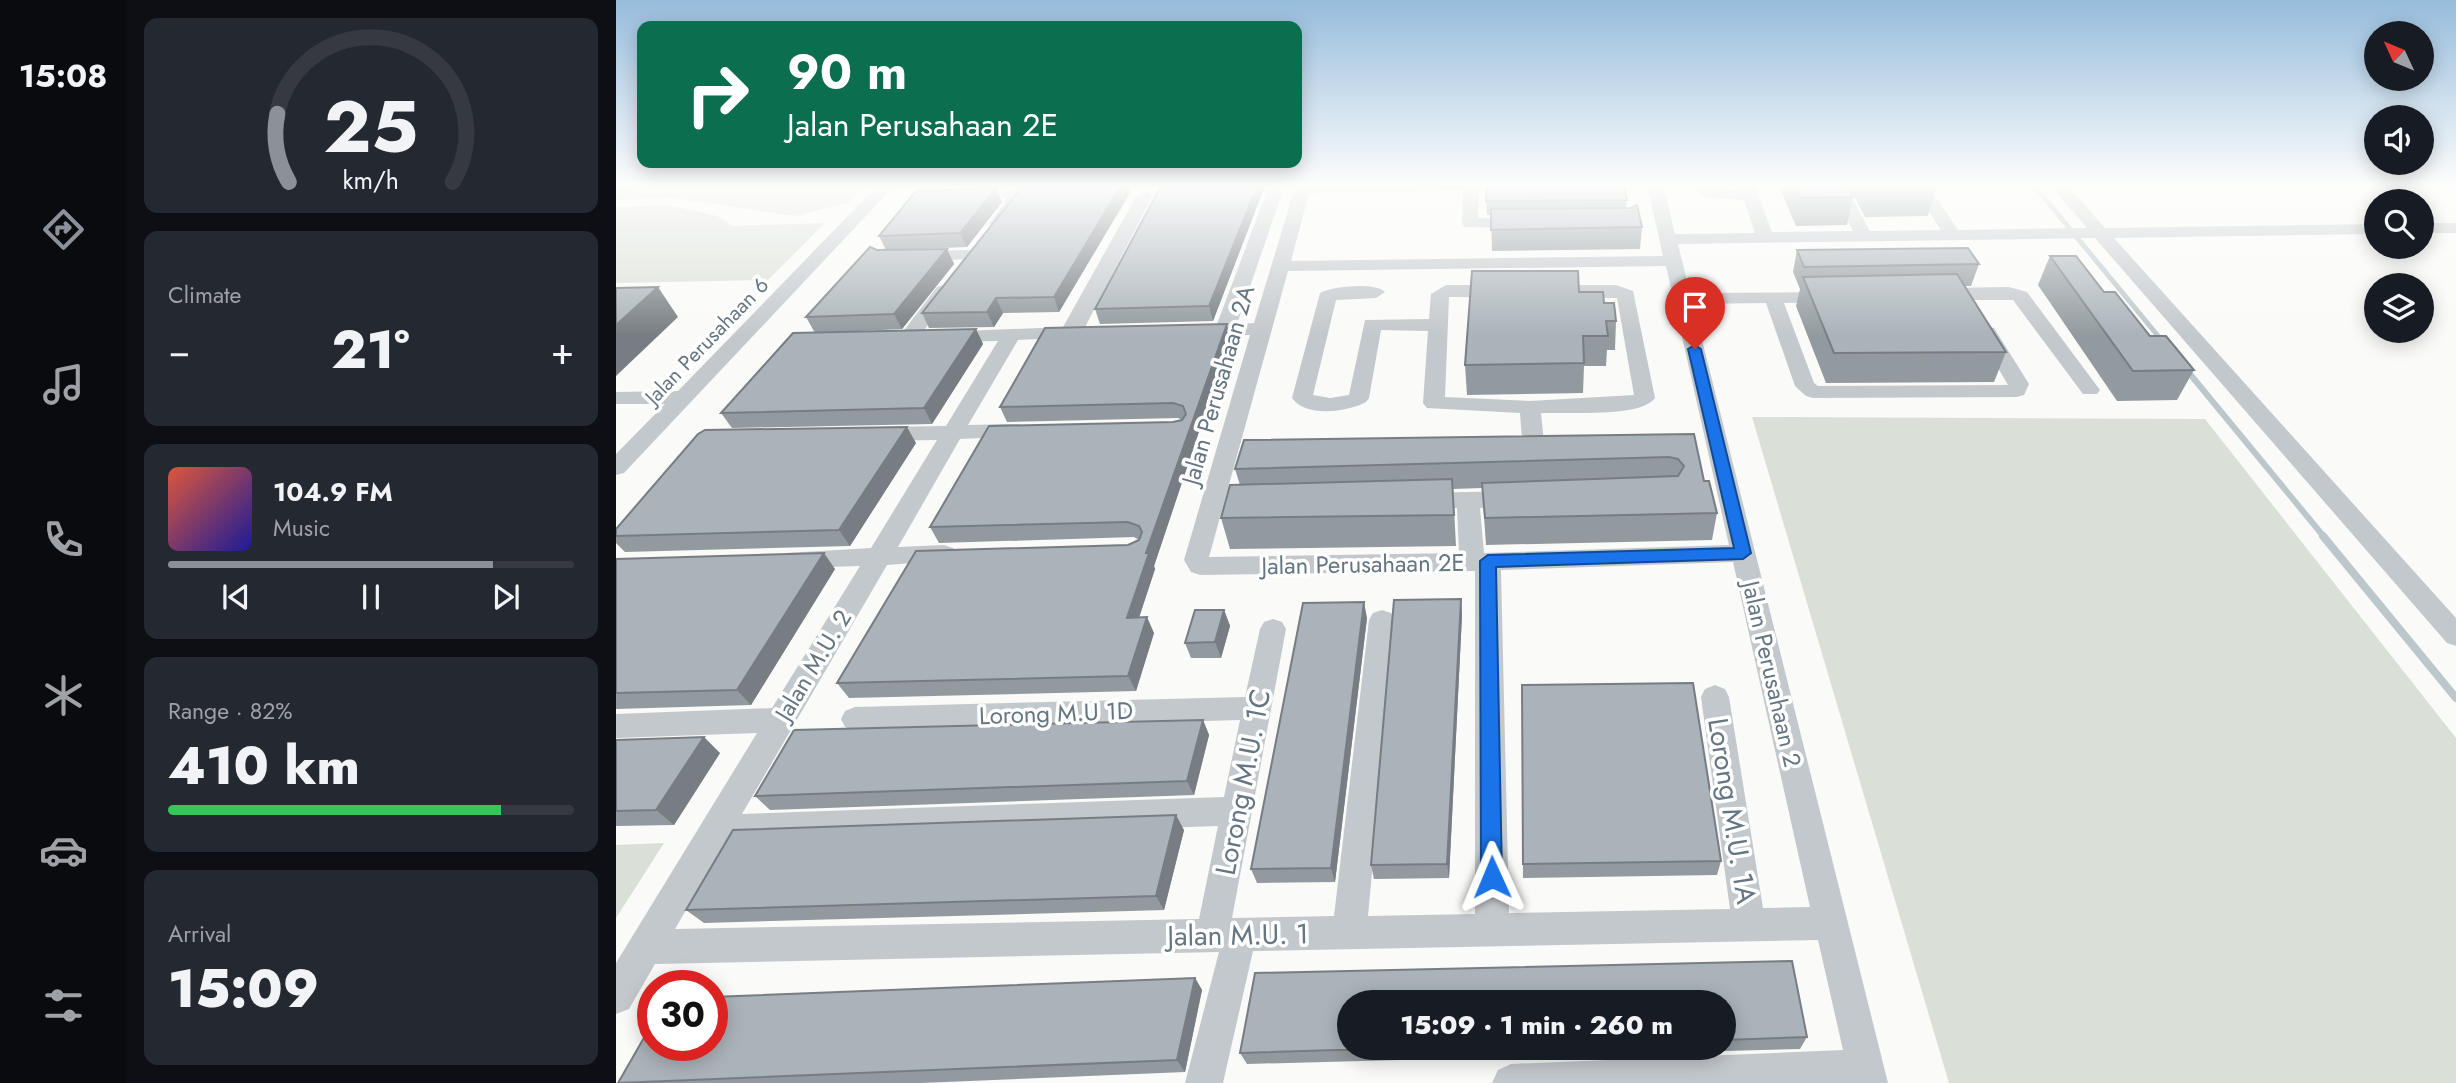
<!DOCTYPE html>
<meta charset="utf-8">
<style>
:root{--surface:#171b24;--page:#242831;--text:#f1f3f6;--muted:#9ea1a6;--line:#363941;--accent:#8c9099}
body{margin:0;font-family:Jost,sans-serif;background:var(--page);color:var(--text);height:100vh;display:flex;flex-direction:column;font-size:26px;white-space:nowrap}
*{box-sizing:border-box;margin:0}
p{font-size:23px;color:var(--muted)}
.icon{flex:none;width:38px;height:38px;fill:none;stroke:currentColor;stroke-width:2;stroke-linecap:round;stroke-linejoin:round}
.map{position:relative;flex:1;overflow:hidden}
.sheet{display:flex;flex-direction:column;gap:18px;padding:18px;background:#0d0f14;width:490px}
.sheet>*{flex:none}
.banner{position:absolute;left:21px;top:21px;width:665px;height:147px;border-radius:14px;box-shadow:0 4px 18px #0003;background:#0b6e4f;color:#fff;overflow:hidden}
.needle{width:46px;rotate:314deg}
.tools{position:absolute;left:1748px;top:21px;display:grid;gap:14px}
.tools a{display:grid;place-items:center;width:70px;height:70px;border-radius:50%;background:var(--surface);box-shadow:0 4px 18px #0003;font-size:35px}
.speed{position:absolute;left:21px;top:970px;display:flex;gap:14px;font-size:35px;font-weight:700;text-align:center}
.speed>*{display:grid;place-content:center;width:91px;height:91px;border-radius:50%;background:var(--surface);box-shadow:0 4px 18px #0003;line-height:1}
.speed .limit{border:10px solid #d22;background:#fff;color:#111}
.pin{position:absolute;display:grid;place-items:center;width:60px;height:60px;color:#fff;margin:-72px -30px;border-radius:50% 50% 50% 0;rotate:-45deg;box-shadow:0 0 7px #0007}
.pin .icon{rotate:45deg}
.me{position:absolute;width:77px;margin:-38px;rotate:359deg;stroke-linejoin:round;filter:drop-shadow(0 0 5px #0008)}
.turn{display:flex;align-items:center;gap:24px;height:147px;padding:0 35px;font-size:32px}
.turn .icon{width:91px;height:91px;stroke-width:2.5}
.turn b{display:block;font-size:49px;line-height:60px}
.big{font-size:52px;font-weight:800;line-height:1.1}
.sheet .widget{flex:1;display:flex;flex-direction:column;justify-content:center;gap:10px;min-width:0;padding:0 24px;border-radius:14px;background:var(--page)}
.sheet .dial{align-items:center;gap:0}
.dial svg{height:182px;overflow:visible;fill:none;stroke:var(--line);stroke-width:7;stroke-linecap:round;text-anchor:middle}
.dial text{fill:var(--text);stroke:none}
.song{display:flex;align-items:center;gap:21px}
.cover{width:84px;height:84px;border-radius:10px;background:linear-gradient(135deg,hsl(10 70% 55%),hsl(240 70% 35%))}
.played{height:7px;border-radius:4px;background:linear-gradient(90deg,var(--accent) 80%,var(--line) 80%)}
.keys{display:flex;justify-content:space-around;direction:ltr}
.heat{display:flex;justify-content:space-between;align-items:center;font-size:38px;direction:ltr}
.charge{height:10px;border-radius:5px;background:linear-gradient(90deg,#34c759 82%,var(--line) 0)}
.trip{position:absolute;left:721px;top:990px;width:399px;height:70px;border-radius:35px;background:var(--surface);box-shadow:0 4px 18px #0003;font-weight:800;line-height:70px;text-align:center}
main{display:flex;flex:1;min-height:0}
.tab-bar{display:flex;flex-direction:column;width:126px;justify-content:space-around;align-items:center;background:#090b0e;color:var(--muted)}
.tab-bar .icon{width:49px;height:49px}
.tab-bar .on{color:var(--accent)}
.tab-bar b{font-size:32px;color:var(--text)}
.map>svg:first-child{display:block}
.green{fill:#dadfd7}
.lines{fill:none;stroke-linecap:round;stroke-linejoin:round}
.stream-far2{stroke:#bbc7cb;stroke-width:5}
.stream-far1{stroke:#bbc7cb;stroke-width:6}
.stream{stroke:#bbc7cb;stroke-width:8}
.minor{fill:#c3c8cc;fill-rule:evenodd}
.wall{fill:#929a9f;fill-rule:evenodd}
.shaded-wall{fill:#777d82}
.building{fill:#aab3b9;stroke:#777d82;stroke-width:2}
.route{fill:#1a73e8;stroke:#114b97;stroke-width:2}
.labels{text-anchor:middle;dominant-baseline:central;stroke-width:7;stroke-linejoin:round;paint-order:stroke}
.far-street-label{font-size:21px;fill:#657683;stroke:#fff}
.street-label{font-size:24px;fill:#657683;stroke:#fff}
.near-street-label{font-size:28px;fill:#657683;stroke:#fff}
</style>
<main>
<nav class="tab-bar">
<b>15:08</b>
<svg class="icon on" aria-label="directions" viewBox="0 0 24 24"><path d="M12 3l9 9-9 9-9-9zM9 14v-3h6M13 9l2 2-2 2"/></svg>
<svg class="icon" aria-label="music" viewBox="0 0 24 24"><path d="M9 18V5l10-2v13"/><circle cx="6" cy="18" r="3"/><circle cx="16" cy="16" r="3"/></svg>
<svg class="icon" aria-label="phone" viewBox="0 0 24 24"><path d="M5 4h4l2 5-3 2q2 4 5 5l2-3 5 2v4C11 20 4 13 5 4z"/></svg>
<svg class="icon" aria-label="climate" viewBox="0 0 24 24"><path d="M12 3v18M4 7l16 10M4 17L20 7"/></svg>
<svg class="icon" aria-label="car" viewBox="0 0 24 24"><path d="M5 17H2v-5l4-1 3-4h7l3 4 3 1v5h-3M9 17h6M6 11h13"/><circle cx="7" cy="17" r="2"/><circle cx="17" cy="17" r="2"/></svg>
<svg class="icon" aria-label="filters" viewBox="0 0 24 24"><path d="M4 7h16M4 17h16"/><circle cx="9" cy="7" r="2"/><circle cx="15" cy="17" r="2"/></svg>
</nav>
<section class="sheet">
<div class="widget dial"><svg viewBox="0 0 100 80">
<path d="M14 69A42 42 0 1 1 86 69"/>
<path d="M14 69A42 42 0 0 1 9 39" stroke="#8c9099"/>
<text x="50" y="56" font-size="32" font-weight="700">25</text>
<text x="50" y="72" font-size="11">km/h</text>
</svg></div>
<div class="widget"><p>Climate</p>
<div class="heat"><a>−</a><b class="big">21°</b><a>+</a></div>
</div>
<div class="widget">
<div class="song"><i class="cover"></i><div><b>104.9 FM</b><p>Music</p></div></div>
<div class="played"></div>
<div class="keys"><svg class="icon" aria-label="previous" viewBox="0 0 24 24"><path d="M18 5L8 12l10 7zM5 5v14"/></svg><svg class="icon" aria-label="pause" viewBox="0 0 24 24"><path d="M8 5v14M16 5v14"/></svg><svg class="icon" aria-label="next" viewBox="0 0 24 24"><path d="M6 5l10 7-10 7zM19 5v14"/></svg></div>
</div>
<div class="widget"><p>Range · 82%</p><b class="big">410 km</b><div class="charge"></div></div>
<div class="widget"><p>Arrival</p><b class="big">15:09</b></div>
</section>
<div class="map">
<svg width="1840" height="1083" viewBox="0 0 1840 1083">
<rect width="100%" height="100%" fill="#fafaf8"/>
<path class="green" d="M 0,184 L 251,184 L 232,203 L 179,216 L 57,198 L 0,200 Z
M 53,205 L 101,216 L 117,226 L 209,223 L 152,280 L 0,283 L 0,207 Z
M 1136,417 L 1589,419 L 1840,738 L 1840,1083 L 1333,1083 Z
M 48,843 L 0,918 L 0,845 Z"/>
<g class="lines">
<path class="stream-far2" d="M 1417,184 L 1547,342"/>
<path class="stream-far1" d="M 1546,341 L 1548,343
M 1569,368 L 1709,538"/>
<path class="stream" d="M 1707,536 L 1840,698"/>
<path class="minor" d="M 263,184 L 280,184 L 8,473 L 0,475 L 0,454 L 49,404 L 0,404 L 0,392 L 62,391 Z
M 680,184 L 971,184 L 963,189 L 863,190 L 862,218 L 913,219 L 915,223 L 907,228 L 848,227 L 846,223 L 847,190 L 693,193 L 675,261 L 1047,256 L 1031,184 L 1047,184 L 1059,234 L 1139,233 L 1128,200 L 1089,197 L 1084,194 L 1080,184 L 1096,184 L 1098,189 L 1124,190 L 1122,184 L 1138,184 L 1156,232 L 1237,231 L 1213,184 L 1229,184 L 1254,231 L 1325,230 L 1295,184 L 1311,184 L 1342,230 L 1471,228 L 1433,184 L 1450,184 L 1489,228 L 1760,224 L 1760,234 L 1498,238 L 1840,618 L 1840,646 L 1831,643 L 1479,238 L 1062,244 L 1074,293 L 1223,292 L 1225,296 L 1223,300 L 1216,302 L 1168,303 L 1198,383 L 1202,386 L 1392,385 L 1361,332 L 1371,326 L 1378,328 L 1413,384 L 1408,395 L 1401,397 L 1197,398 L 1190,396 L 1179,386 L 1150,303 L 1077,304 L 1272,1083 L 876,1083 L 882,1070 L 895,1064 L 1227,1050 L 1202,940 L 637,951 L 607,1083 L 569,1083 L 603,952 L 39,964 L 13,1009 L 0,1014 L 0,963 L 141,733 L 0,738 L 0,714 L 156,708 L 244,566 L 179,568 L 170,565 L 167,559 L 170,553 L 255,548 L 321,440 L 263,441 L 255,439 L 252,434 L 255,429 L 263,427 L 330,426 L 382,341 L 329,342 L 319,336 L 322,332 L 447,327 L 521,195 L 529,190 L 537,195 L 464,337 L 402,340 L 352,425 L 402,424 L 410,426 L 413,431 L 410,436 L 344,439 L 282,547 L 328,545 L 337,548 L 340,554 L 337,560 L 271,565 L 126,814 L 608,797 L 624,720 L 239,731 L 229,727 L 225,719 L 229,711 L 239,707 L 629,697 L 644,629 L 648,622 L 657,619 L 666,622 L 670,629 L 616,918 L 718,916 L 753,620 L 757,613 L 766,610 L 775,613 L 779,620 L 752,916 L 859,914 L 859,571 L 584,575 L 575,572 L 568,560 L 634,335 L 581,336 L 571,330 L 581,324 L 601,324 L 651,191 L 659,186 L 667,191 L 621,324 L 638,323 ZM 1050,266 L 1113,545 L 868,553 L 864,508 L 906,505 L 910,499 L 906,493 L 898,491 L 805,493 L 797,495 L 793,501 L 797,507 L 841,508 L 843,553 L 593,557 L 672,271 ZM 1117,562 L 1194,907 L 1147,908 L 1113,697 L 1109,689 L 1099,685 L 1089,689 L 1085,697 L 1114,909 L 893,913 L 885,570 ZM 602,826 L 583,919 L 59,929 L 109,843 Z
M 387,185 L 403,193 L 404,205 L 387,228 L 381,229 L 373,224 L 388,204 L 389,198 L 384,195 L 349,196 L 341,191 L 349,186 Z
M 1806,223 L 1840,223 L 1840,233 L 1806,233 Z
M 355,250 L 364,255 L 361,259 L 300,261 L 291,256 L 300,251 Z
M 328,285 L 337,291 L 300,341 L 286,341 L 283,337 L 286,333 L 321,287 Z
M 830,285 L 1000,285 L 1017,291 L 1039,398 C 1025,418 950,412 925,413 L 929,452 L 926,457 L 918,459 L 910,457 L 907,452 L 904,413 L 811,408 L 807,403 L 812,331 L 765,330 L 753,398 L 750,402 C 731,412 690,418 676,398 L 704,293 C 716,286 760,282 769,292 L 760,298 L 720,300 L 697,395 L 714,398 L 733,395 L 749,320 L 813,319 L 815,294 ZM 833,297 L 1001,298 L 1018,395 L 914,401 L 829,397 Z
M 1393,287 L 1411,292 L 1481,386 L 1484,390 L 1481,394 L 1467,394 L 1397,300 L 1323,300 L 1314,294 L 1323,288 Z"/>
</g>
<path class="wall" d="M 411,184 L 513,184 L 515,191 L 443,312 L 387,313 L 378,327 L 313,328 L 306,313 L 401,193 L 408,188 Z
M 1162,184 L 1230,184 L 1237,197 L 1231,225 L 1180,226 Z
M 1232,184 L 1317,184 L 1320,188 L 1312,216 L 1249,217 Z
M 648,188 L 597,321 L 484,324 L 479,309 Z
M 1011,200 L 1010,208 L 1026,227 L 1024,249 L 876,251 L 875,215 L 871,215 L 870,201 Z
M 386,202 L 351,247 L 280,250 L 331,249 L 338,264 L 286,329 L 199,333 L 190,317 L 261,250 L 270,250 L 263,236 Z
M 1181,250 L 1363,264 L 1355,286 L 1349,286 L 1390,352 L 1378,382 L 1210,383 L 1180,306 L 1184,289 L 1177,272 Z
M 1434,256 L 1488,292 L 1534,336 L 1578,370 L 1561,400 L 1501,401 L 1422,285 Z
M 963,292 L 988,303 L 1000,321 L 999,350 L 991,350 L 990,366 L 968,366 L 967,393 L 851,395 L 849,365 Z
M 360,329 L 367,344 L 316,424 L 116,428 L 105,413 Z
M 614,339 L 538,566 L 539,569 L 523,617 L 538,633 L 520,691 L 233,698 L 221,683 L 523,540 L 518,537 L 323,543 L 314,527 L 557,422 L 566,420 L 562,418 L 391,422 L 384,407 Z
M 1078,434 L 1088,481 L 1101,513 L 1096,540 L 870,545 L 866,488 L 837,489 L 840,546 L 614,549 L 605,518 L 624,485 L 619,469 Z
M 300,443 L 234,546 L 9,552 L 0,543 L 0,536 Z
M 0,559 L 219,569 L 135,705 L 0,709 Z
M 845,599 L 846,615 L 833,878 L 758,879 L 755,865 Z
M 608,610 L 614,626 L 605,658 L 575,658 L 569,643 Z
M 751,618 L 719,882 L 641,883 L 635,869 Z
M 906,685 L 1105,861 L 1101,875 L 907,878 Z
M 587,720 L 593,735 L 578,795 L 154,810 L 139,796 Z
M 0,740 L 104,753 L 58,825 L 0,826 Z
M 568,830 L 548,910 L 88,923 L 70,910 Z
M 1176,961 L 1191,1037 L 1184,1049 L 631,1064 L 624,1053 L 639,973 ZM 733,1003 L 1108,1003 L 1108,1048 L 733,1048 Z
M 579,978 L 586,990 L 569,1072 L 305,1083 L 2,1083 Z"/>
<path class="shaded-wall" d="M 506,184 L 513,184 L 515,191 L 443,312 L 438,297 Z
M 642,184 L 648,184 L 648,188 L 597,321 L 593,306 Z
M 380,188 L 386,202 L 351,247 L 344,233 Z
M 331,249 L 338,264 L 286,329 L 278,314 Z
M 42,287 L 62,317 L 0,376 L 0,325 Z
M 380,298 L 387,313 L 378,327 L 371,312 Z
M 611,324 L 614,339 L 538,566 L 539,569 L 518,633 L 511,618 L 530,553 Z
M 360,329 L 367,344 L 316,424 L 308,408 Z
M 291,427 L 300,443 L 234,546 L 223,530 Z
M 208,553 L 219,569 L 135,705 L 121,690 Z
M 845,599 L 846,615 L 833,878 L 831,864 Z
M 748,602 L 751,618 L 719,882 L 715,868 Z
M 608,610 L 614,626 L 605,658 L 599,642 Z
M 531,617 L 538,633 L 520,691 L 512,676 Z
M 587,720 L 593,735 L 578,795 L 571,781 Z
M 88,737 L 104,753 L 58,825 L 40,810 Z
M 560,815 L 568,830 L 548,910 L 540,896 Z
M 579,978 L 586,990 L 569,1072 L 561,1060 Z"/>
<path class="building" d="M 411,184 L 506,184 L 438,297 L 380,298 L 371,312 L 306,313 L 401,193 L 401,188 L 408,188 Z
M 546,184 L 642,184 L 593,306 L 479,309 Z
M 871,184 L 1008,184 L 1011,200 L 870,201 Z
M 1179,184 L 1230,184 L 1237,197 L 1185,198 Z
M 1253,184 L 1317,184 L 1320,188 L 1256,189 Z
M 380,188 L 344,233 L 263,236 L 300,191 Z
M 1021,205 L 1026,227 L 875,230 L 875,209 L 1015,208 Z
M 254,247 L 261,250 L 331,249 L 278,314 L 190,317 Z
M 1352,248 L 1363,264 L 1188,267 L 1181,250 Z
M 1434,256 L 1460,256 L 1488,292 L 1499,292 L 1534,336 L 1550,336 L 1578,370 L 1517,371 Z
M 856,271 L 962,271 L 963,292 L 987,292 L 988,303 L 998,303 L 1000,321 L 990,321 L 992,336 L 967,336 L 968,363 L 849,365 Z
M 1341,274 L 1390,352 L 1218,353 L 1187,277 Z
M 42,287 L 0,325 L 0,288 Z
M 611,324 L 530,553 L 533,553 L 511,618 L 531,617 L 512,676 L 221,683 L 300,551 L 512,545 L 523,540 L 526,532 L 523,526 L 512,522 L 314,527 L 373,426 L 557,422 L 566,420 L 570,414 L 567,406 L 557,403 L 384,407 L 429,328 Z
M 360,329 L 308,408 L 105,413 L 177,333 Z
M 291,427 L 223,530 L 0,536 L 0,529 L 82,434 L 89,430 Z
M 1078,434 L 1088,481 L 1093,481 L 1101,513 L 869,518 L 866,483 L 1062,476 L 1068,466 L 1062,459 L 1053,457 L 619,469 L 628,440 Z
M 836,479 L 838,515 L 605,518 L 614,485 Z
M 208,553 L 121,690 L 0,693 L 0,559 Z
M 845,599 L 831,864 L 755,865 L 778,600 Z
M 748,602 L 715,868 L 635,869 L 687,603 Z
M 579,610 L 608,610 L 599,642 L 569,643 Z
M 1077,683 L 1105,861 L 907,864 L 906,685 Z
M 587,720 L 571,781 L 139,796 L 178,730 Z
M 88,737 L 40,810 L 0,811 L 0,740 Z
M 560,815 L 540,896 L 70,910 L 117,830 Z
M 1176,961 L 1191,1037 L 1108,1040 L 1108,1003 L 733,1003 L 733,1048 L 788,1048 L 624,1053 L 639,973 Z
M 579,978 L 561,1060 L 2,1083 L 37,1022 L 37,1045 L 96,1045 L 96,997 Z"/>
<linearGradient id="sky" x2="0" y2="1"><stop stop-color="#96bcdc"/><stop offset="0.55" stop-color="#fdfdfc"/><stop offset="1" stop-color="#fdfdfc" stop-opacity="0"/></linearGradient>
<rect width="1840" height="336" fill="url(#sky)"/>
<path class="route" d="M 1079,345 L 1085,349 L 1135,553 L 1127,559 L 880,567 L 886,877 L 883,884 L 876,887 L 868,884 L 865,877 L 864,561 L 872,555 L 1118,548 L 1072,349 Z"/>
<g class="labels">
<g class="far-street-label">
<text transform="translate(91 341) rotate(-46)">Jalan Perusahaan 6</text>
</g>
<g class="street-label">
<text transform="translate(602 385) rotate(-74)">Jalan Perusahaan 2A</text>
<text transform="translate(747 564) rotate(-1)">Jalan Perusahaan 2E</text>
<text transform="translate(197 665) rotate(-59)">Jalan M.U. 2</text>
<text transform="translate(1156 674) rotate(77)">Jalan Perusahaan 2</text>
<text transform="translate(440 713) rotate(-2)">Lorong M.U 1D</text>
</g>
<g class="near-street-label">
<text transform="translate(627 782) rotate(-79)">Lorong M.U. 1C</text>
<text transform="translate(1116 811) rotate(81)">Lorong M.U. 1A</text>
<text transform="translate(622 935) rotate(-1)">Jalan M.U. 1</text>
</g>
</g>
</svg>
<div class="tools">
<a><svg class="needle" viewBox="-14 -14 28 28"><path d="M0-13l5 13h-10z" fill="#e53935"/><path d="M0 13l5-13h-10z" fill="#9ea1a6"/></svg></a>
<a><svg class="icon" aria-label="sound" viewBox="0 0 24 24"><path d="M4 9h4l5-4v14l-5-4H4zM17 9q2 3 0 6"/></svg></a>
<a><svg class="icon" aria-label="search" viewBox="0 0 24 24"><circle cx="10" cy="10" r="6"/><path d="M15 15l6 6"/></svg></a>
<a><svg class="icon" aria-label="layers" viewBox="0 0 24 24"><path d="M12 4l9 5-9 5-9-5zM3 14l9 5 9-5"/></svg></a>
</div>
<div class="speed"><div class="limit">30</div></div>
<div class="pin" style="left:1079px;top:349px;background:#d93025"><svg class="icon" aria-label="arrive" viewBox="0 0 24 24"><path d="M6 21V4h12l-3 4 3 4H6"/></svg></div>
<svg class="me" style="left:876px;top:877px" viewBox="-20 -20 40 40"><path d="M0-17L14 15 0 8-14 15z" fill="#1a73e8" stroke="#fff" stroke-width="4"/></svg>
<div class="trip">15:09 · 1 min · 260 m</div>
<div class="banner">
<div class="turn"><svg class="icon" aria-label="right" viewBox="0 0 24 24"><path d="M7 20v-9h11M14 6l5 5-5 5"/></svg><div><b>90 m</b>Jalan Perusahaan 2E</div></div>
</div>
</div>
</main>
